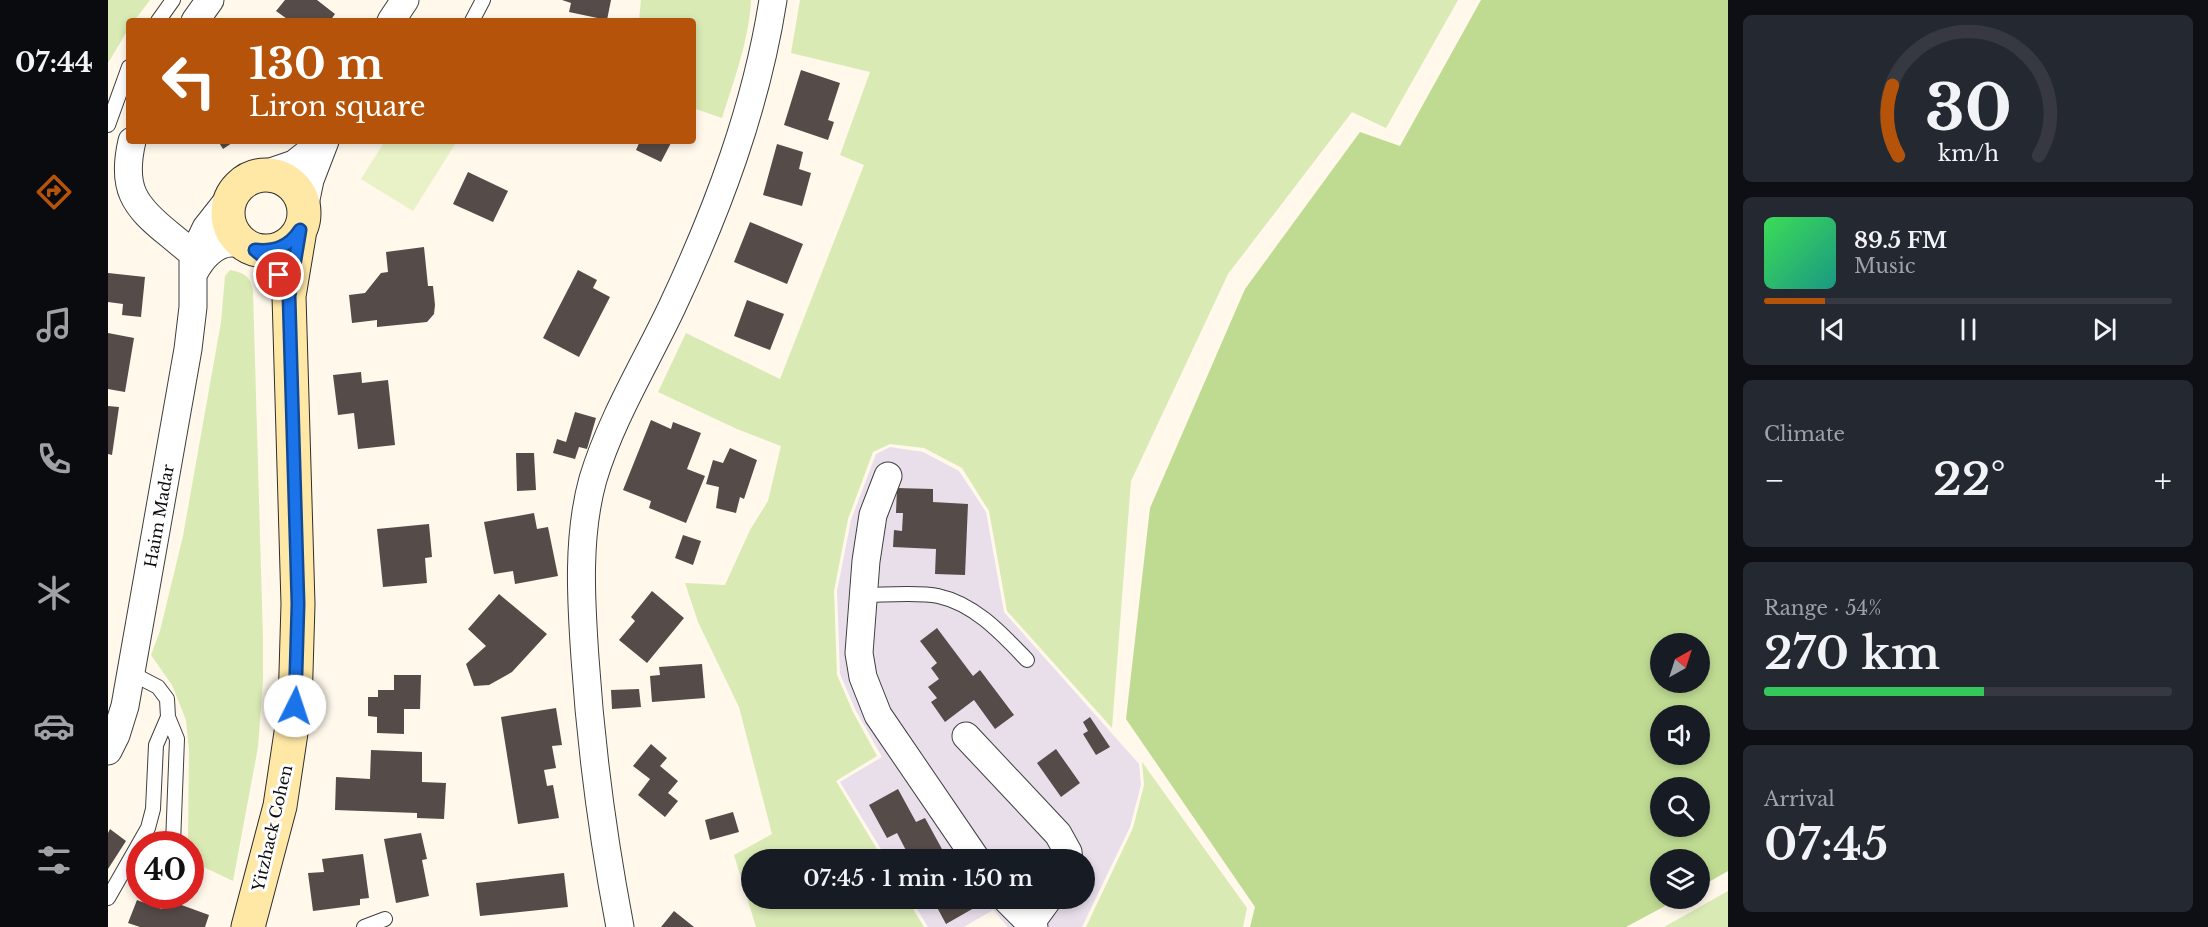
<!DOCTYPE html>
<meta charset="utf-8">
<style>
:root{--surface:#171b24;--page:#242831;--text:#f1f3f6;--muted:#9ea1a6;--line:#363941;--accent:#b45309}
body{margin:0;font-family:"Libre Baskerville",serif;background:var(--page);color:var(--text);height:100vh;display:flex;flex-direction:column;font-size:22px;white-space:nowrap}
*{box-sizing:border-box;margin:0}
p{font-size:20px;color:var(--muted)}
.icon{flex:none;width:33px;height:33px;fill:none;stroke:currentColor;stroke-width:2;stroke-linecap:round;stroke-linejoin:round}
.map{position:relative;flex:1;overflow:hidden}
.panel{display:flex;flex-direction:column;gap:15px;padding:15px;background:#0d0f14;width:480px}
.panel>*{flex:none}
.banner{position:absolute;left:18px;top:18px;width:570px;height:126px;border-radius:6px;box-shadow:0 3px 9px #0003;background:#b45309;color:#fff;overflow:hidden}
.needle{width:39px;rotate:39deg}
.tools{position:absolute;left:1542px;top:633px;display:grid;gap:12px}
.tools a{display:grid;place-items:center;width:60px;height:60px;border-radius:50%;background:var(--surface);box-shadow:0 3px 9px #0003;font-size:30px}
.speed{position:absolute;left:18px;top:831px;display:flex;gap:12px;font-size:30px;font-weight:700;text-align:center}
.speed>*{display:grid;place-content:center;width:78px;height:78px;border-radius:50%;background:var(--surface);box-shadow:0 3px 9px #0003;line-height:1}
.speed .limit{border:9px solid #d22;background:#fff;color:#111}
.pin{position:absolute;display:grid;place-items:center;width:51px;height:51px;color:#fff;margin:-26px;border:3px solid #fff;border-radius:50%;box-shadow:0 2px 6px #0007}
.me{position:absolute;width:66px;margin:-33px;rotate:4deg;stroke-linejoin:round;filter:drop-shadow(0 0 4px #0008)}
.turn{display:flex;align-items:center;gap:21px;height:126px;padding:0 24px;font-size:27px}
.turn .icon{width:78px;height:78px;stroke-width:2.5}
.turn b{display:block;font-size:42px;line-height:51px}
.big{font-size:45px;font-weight:600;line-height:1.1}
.panel .tile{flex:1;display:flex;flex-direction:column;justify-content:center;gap:9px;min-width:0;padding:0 21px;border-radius:9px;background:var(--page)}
.panel .dial{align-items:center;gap:0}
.dial svg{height:156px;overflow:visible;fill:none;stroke:var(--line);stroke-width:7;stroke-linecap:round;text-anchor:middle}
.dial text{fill:var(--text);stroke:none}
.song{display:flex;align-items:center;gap:18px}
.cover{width:72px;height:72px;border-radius:9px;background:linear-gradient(135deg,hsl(130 70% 55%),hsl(170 70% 35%))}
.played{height:6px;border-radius:3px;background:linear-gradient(90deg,var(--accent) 15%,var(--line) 15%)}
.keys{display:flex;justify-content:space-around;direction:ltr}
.heat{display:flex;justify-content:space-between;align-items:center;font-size:33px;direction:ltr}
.charge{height:9px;border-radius:4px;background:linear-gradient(90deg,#34c759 54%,var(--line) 0)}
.trip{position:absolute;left:633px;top:849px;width:354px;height:60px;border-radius:30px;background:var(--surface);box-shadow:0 3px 9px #0003;font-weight:600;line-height:60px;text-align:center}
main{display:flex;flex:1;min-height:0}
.menu{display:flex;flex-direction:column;width:108px;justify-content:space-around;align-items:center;background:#090b0e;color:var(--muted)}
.menu .icon{width:42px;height:42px}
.menu .active{color:var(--accent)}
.menu b{font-size:27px;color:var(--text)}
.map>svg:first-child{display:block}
.industrial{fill:#e8dfeb}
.green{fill:#d9eab4}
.forest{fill:#bfdb92;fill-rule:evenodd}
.pitch{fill:#e9f1c6}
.building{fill:#554b48}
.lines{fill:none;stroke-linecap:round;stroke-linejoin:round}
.lane-casing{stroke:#3f3f3f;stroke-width:16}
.street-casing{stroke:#3f3f3f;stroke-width:29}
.secondary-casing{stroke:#2e2e2e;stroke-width:35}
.lane{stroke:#fff;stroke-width:14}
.street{stroke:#fff;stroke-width:27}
.secondary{stroke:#ffe7a6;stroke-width:33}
.route-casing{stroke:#114b97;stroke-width:15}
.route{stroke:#1a73e8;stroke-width:10}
.labels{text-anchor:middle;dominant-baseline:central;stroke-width:6;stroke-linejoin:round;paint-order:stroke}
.street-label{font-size:16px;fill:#0c0c0c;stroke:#fff}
</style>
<main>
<nav class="menu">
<b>07:44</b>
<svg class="icon active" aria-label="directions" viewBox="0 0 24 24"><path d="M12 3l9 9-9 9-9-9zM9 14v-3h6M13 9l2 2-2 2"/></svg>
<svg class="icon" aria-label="music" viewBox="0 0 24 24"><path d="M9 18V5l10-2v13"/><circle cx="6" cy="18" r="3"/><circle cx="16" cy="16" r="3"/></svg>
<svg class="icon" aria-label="phone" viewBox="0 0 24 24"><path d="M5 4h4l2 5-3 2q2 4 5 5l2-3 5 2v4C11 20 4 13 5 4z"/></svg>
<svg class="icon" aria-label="climate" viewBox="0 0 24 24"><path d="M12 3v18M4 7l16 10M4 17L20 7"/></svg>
<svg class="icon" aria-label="car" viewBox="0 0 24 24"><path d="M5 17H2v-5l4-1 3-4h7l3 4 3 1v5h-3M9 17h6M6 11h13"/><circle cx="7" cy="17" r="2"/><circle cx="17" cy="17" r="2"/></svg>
<svg class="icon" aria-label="filters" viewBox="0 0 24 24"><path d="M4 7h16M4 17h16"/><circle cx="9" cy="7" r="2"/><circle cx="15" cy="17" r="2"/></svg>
</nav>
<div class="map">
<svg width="1620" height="927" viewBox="0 0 1620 927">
<rect width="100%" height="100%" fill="#fff8eb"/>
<path class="industrial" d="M 782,447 L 815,452 L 851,471 L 878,512 L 896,612 L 1031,764 L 1033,785 L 1022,827 L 974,927 L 900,927 L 885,910 L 856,927 L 820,927 L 803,899 L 976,898 L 976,860 L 779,859 L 732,782 L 774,757 L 748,711 L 732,674 L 729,591 L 743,520 L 768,454 Z"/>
<path class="green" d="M 0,0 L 42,0 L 26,21 L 21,21 L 21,28 L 0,63 Z
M 533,0 L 643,0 C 641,40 626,80 614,118 L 585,108 L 585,21 L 531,21 Z
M 692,0 L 1350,0 L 1278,128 L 1244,112 L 1120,274 L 1023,481 L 1004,728 L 899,611 L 881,511 L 854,468 L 816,448 L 782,444 L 765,452 L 740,519 L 726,591 L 729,675 L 745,712 L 769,756 L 728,781 L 775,859 L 644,860 L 644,898 L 799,899 L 816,927 L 648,927 L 626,855 L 664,834 L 631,707 L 590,622 L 577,583 L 617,585 L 642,530 L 660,501 L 673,446 L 629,429 L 550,392 L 578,333 L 672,379 L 756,165 L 732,155 L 762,72 L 683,53 Z
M 122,270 C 137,273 142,276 145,291 L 155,639 L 155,680 L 150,747 L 125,881 L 83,861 L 82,844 L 80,844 L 81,750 L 78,720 L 64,685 L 43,655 L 52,631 L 75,536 L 113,322 L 117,276 Z
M 1034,762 L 1139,908 L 1135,927 L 978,927 L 1025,828 L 1036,785 Z
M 1620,891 L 1620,927 L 1556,927 Z"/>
<path class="forest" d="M 1373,0 L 1620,0 L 1620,871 L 1592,887 L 1592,860 L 1552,860 L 1552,898 L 1570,899 L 1518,927 L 1142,927 L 1147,907 L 1018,719 L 1042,508 L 1137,289 L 1252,132 L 1292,146 ZM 1552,644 L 1592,644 L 1592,682 L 1552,682 ZM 1552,716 L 1592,716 L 1592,754 L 1552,754 ZM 1552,788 L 1592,788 L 1592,826 L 1552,826 Z"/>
<path class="pitch" d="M 277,141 L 349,141 L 305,211 L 253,179 Z"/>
<path class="building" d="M 177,0 L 209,0 L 227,14 L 222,21 L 182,21 L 168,11 Z
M 454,0 L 503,0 L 499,20 L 461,12 L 463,3 Z
M 693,70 L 732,83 L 720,120 L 726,122 L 720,140 L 676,125 Z
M 110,141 L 127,141 L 115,149 Z
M 532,141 L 564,141 L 553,162 L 528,150 Z
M 669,144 L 695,152 L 691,169 L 703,173 L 694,206 L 655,195 Z
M 360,172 L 400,191 L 385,222 L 345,204 Z
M 642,222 L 695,244 L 679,284 L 626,262 Z
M 316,247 L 320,286 L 325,286 L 327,305 L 326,314 L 319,322 L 269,327 L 269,320 L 244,323 L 241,295 L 257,293 L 273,273 L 280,272 L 278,252 Z
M 470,270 L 489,280 L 485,288 L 502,297 L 471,357 L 435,338 Z
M 0,273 L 37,277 L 33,317 L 14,315 L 15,304 L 0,302 Z
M 639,300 L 676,314 L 662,350 L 626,336 Z
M 0,333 L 26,338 L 17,392 L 0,389 Z
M 253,372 L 254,383 L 280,380 L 287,445 L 250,449 L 246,413 L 230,415 L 225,375 Z
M 0,406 L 11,407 L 4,455 L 0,454 Z
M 467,412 L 488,418 L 479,449 L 471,447 L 467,459 L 445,453 L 449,439 L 458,442 Z
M 543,420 L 563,429 L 565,422 L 593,433 L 579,469 L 597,476 L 578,523 L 541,508 L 543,501 L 515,490 Z
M 622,448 L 649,460 L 636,499 L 632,497 L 628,513 L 608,508 L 611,487 L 598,484 L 605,460 L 615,463 Z
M 408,453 L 426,453 L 428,490 L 409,491 Z
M 789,488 L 825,489 L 825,502 L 860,504 L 857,575 L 827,574 L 828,549 L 785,547 L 786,530 L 794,531 L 795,513 L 788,513 Z
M 426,513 L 429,529 L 440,527 L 450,576 L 407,584 L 405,571 L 386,574 L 376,522 Z
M 321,524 L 324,557 L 317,558 L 319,583 L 275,587 L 269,529 Z
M 575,535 L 593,541 L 585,565 L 567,558 Z
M 544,591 L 576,618 L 539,663 L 511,640 L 527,621 L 523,617 Z
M 391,594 L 439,634 L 404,672 L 381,685 L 366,686 L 358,664 L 378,646 L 360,629 Z
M 829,628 L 865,676 L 872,670 L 906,715 L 887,729 L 866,700 L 837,722 L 823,702 L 829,698 L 820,687 L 831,679 L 823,668 L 829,663 L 812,641 Z
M 594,664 L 597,698 L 544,702 L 542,676 L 552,675 L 551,667 Z
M 286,675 L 313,675 L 312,709 L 296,709 L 296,734 L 269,733 L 269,717 L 260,716 L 260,697 L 270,697 L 270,690 L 286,690 Z
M 531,689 L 533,707 L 504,709 L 503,690 Z
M 448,708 L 454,745 L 444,746 L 448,768 L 436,770 L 439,786 L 445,785 L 451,818 L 410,824 L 393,717 Z
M 982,717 L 1002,747 L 988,755 L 975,734 L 980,731 L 975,722 Z
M 543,744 L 559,758 L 552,766 L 570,781 L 560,793 L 570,801 L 557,817 L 530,795 L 542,779 L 525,766 Z
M 948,749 L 972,783 L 953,797 L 929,763 Z
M 263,750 L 314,752 L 314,782 L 338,783 L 336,819 L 309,818 L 309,813 L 227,810 L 228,777 L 262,779 Z
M 790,789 L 808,822 L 817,818 L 840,860 L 803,860 L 789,833 L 779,838 L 761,805 Z
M 625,812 L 631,832 L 602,840 L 597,820 Z
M 2,829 L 18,841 L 0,869 L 0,833 Z
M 313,833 L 319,859 L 314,860 L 321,896 L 288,903 L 276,839 Z
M 255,854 L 261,898 L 252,899 L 252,905 L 205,911 L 200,873 L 216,872 L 214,859 Z
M 456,873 L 460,907 L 372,916 L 368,883 Z
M 824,898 L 861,898 L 866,908 L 838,924 Z
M 57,899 L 101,915 L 97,927 L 32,927 L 20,923 L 29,900 L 54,909 Z
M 566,911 L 586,927 L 553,927 Z"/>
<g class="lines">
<g class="lane-casing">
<path id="lane" d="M 50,21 L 65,0
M 364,21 L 375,0
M 0,125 L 21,67
M 755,595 C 775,595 812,592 830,596 C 867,604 894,634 919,660
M 60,717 L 69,739 L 65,844
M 0,898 L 40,828 L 45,809 L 48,745 L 60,717 L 59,699 L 50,687 L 23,673
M 256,927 L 277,919"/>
</g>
<g class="street-casing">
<path id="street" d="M 87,21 L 102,0
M 283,21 L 297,0
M 24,141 C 13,188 26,206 61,234 C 72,243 82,252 94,260
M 157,174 L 186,164 L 215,141
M 196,209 L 202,180 L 217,141
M 86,273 C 93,259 107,242 125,243 C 130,243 135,245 140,246
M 780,476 L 765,515 L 758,561 L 751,653 L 755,677 L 770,715 L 869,860
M 858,736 L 950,834 L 960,852 L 961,860
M 0,751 L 8,735 L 17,706 L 80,349 L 85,307 L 85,262 L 88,249 L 98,228 L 124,195
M 897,898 L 926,927
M 922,924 L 941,898
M 512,927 C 495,838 483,748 477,658 C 473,600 469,536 485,479 C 503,419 537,364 564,307 C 610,209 648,108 665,0"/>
</g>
<g class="secondary-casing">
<path id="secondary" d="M120 213a38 38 0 1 1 76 0a38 38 0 1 1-76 0Z
M 140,927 L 172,806 L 187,706 L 190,604 L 181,296 L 192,230"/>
</g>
<use href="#lane" class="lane"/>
<use href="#street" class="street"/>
<use href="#secondary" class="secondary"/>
</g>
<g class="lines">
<g class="route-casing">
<path id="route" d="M 171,275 L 158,259 L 147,250 C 166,252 181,247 192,230 L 181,296 L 190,604 L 187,706"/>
</g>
<use href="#route" class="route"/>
</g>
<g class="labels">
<g class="street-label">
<text transform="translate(51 516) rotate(-80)">Haim Madar</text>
<text transform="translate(164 828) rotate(-77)">Yitzhack Cohen</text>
</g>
</g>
</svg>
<div class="tools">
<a><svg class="needle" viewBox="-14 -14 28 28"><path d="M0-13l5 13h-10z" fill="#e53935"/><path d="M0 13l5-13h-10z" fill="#9ea1a6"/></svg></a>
<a><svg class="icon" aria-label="sound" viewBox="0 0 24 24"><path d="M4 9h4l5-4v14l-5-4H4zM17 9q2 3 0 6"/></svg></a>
<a><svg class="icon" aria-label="search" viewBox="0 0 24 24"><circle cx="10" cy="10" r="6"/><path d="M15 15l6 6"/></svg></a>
<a><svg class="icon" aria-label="layers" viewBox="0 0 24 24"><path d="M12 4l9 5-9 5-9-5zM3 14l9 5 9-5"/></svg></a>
</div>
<div class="speed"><div class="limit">40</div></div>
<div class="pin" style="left:171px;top:275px;background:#d93025"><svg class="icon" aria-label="arrive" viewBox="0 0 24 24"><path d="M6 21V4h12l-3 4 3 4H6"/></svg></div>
<svg class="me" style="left:187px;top:706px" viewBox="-20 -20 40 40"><circle r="19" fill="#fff"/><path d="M0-13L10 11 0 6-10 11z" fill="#1a73e8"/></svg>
<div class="trip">07:45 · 1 min · 150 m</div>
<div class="banner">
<div class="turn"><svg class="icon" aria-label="left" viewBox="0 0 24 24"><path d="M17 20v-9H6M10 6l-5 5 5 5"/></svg><div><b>130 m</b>Liron square</div></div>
</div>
</div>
<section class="panel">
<div class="tile dial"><svg viewBox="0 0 100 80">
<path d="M14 69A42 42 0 1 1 86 69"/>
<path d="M14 69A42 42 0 0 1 11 33" stroke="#b45309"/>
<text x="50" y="56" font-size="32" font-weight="700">30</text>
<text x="50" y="72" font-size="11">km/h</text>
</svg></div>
<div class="tile">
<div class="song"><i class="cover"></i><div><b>89.5 FM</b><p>Music</p></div></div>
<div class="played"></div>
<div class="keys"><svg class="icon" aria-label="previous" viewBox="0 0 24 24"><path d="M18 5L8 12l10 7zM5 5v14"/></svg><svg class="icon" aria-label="pause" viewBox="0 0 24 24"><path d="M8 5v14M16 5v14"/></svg><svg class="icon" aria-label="next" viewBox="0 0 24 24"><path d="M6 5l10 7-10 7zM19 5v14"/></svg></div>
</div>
<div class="tile"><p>Climate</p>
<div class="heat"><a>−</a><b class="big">22°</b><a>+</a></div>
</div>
<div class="tile"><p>Range · 54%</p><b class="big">270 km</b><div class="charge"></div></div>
<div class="tile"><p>Arrival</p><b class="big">07:45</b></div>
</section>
</main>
